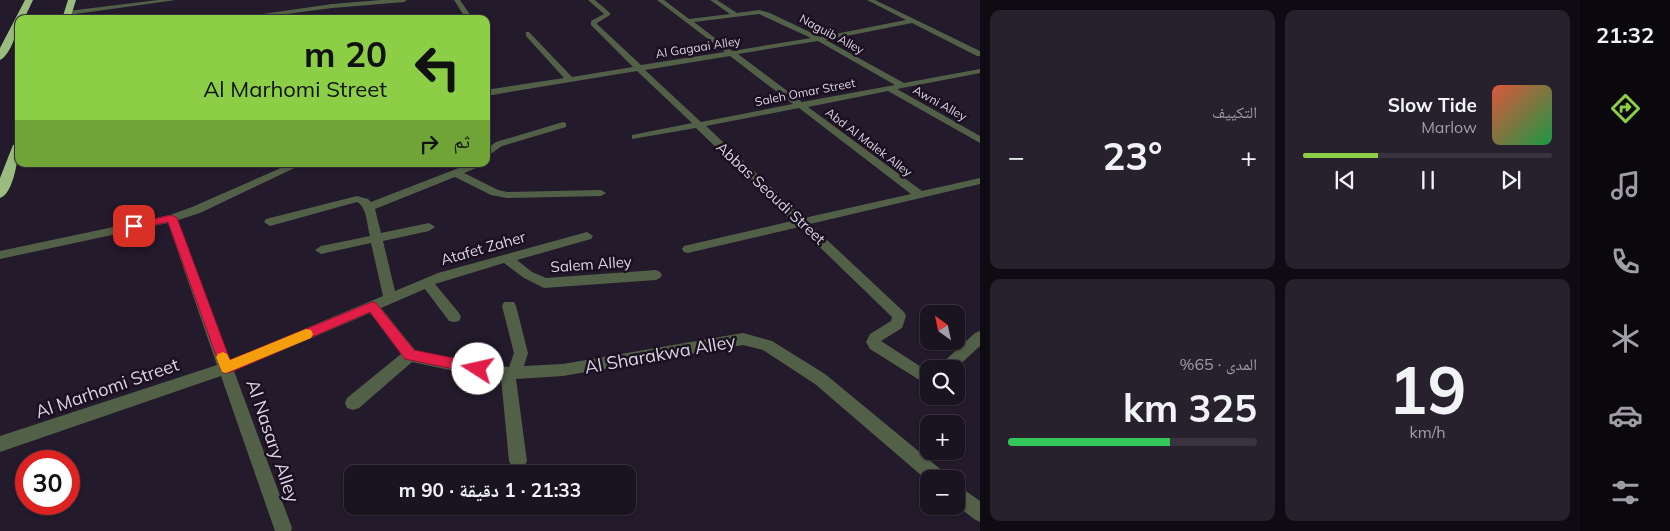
<!DOCTYPE html>
<html lang="ar">
<meta charset="utf-8">
<style>
:root{--surface:#1a1421;--page:#27212e;--text:#f1f3f6;--muted:#9f9ea5;--line:#38333f;--accent:#8cce45}
body{margin:0;font-family:Mulish,"Noto Naskh Arabic",sans-serif;background:var(--page);color:var(--text);direction:rtl;height:100vh;display:flex;flex-direction:column;font-size:19px;white-space:nowrap}
*{box-sizing:border-box;margin:0}
p{font-size:16px;color:var(--muted)}
.icon{flex:none;width:28px;height:28px;fill:none;stroke:currentColor;stroke-width:2;stroke-linecap:round;stroke-linejoin:round}
.map{position:relative;flex:1;overflow:hidden;direction:ltr}
.drawer{display:flex;flex-direction:column;gap:10px;padding:10px;background:#0e0b12;width:600px}
.drawer>*{flex:none}
.banner{position:absolute;left:15px;top:15px;width:475px;height:152px;border-radius:10px;box-shadow:0 1px 4px #0004,0 0 0 1px var(--line);direction:rtl;background:#8cce45;color:#111;overflow:hidden}
.needle{width:32px;rotate:327deg}
.tools{position:absolute;left:920px;top:305px;display:grid;gap:10px}
.tools a{display:grid;place-items:center;width:45px;height:45px;border-radius:10px;background:var(--surface);box-shadow:0 1px 4px #0004,0 0 0 1px var(--line);font-size:25px}
.speed{position:absolute;left:15px;top:450px;display:flex;gap:10px;font-size:25px;font-weight:700;text-align:center}
.speed>*{display:grid;place-content:center;width:65px;height:65px;border-radius:50%;background:var(--surface);box-shadow:0 1px 4px #0004,0 0 0 1px var(--line);line-height:1}
.speed .limit{border:8px solid #d22;background:#fff;color:#111}
.pin{position:absolute;display:grid;place-items:center;width:42px;height:42px;color:#fff;margin:-21px;border-radius:10px;box-shadow:0 2px 8px #0006}
.me{position:absolute;width:55px;margin:-28px;rotate:280deg;stroke-linejoin:round;filter:drop-shadow(0 0 4px #0008)}
.turn{display:flex;align-items:center;gap:18px;height:105px;padding:0 20px;font-size:22px}
.turn .icon{width:65px;height:65px;stroke-width:2.5}
.turn b{display:block;font-size:35px;line-height:42px}
.then{display:flex;align-items:center;height:48px;padding:0 20px;background:#0003;gap:10px;font-size:19px}
.big{font-size:38px;font-weight:700;line-height:1.1}
.drawer .widget{flex:1;display:flex;flex-direction:column;justify-content:center;gap:8px;min-width:0;padding:0 18px;border-radius:10px;background:var(--page)}
.drawer .dial{align-items:center;gap:0}
.dial b{font-size:65px;line-height:1}
.song{display:flex;align-items:center;gap:15px}
.cover{width:60px;height:60px;border-radius:8px;background:linear-gradient(135deg,hsl(10 70% 55%),hsl(140 70% 35%))}
.played{height:5px;border-radius:2px;background:linear-gradient(90deg,var(--accent) 30%,var(--line) 30%)}
.keys{display:flex;justify-content:space-around;direction:ltr}
.heat{display:flex;justify-content:space-between;align-items:center;font-size:28px;direction:ltr}
.charge{height:8px;border-radius:4px;background:linear-gradient(90deg,#34c759 65%,var(--line) 0)}
.drawer .tiles{flex:1;display:grid;gap:10px;grid-template-columns:repeat(2,1fr)}
.trip{position:absolute;left:344px;top:465px;width:292px;height:50px;border-radius:10px;background:var(--surface);box-shadow:0 1px 4px #0004,0 0 0 1px var(--line);font-weight:700;line-height:50px;text-align:center;direction:rtl}
main{display:flex;flex:1;min-height:0}
.dock{display:flex;flex-direction:column;width:90px;justify-content:space-around;align-items:center;background:#0a080d;color:var(--muted)}
.dock .icon{width:35px;height:35px}
.dock .active{color:var(--accent)}
.dock b{font-size:22px;color:var(--text)}
.map>svg:first-child{display:block}
.lines{fill:none;stroke-linecap:round;stroke-linejoin:round}
.street{fill:#536048;fill-rule:evenodd}
.highway{fill:#9bbc7f;fill-rule:evenodd}
.route{fill:#e11d48;stroke:#92132f}
.slow{fill:#f59e0b}
.labels{text-anchor:middle;dominant-baseline:central;stroke-width:5;stroke-linejoin:round;paint-order:stroke}
.far-street-label{font-size:12px;fill:#dad4e0;stroke:#1a1022}
.street-label{font-size:15px;fill:#dad4e0;stroke:#1a1022}
.near-street-label{font-size:18px;fill:#dad4e0;stroke:#1a1022}
</style>
<main>
<nav class="dock">
<b>21:32</b>
<svg class="icon active" aria-label="directions" viewBox="0 0 24 24"><path d="M12 3l9 9-9 9-9-9zM9 14v-3h6M13 9l2 2-2 2"/></svg>
<svg class="icon" aria-label="music" viewBox="0 0 24 24"><path d="M9 18V5l10-2v13"/><circle cx="6" cy="18" r="3"/><circle cx="16" cy="16" r="3"/></svg>
<svg class="icon" aria-label="phone" viewBox="0 0 24 24"><path d="M5 4h4l2 5-3 2q2 4 5 5l2-3 5 2v4C11 20 4 13 5 4z"/></svg>
<svg class="icon" aria-label="climate" viewBox="0 0 24 24"><path d="M12 3v18M4 7l16 10M4 17L20 7"/></svg>
<svg class="icon" aria-label="car" viewBox="0 0 24 24"><path d="M5 17H2v-5l4-1 3-4h7l3 4 3 1v5h-3M9 17h6M6 11h13"/><circle cx="7" cy="17" r="2"/><circle cx="17" cy="17" r="2"/></svg>
<svg class="icon" aria-label="filters" viewBox="0 0 24 24"><path d="M4 7h16M4 17h16"/><circle cx="9" cy="7" r="2"/><circle cx="15" cy="17" r="2"/></svg>
</nav>
<section class="drawer">
<div class="tiles">
<div class="widget">
<div class="song"><i class="cover"></i><div><b>Slow Tide</b><p>Marlow</p></div></div>
<div class="played"></div>
<div class="keys"><svg class="icon" aria-label="previous" viewBox="0 0 24 24"><path d="M18 5L8 12l10 7zM5 5v14"/></svg><svg class="icon" aria-label="pause" viewBox="0 0 24 24"><path d="M8 5v14M16 5v14"/></svg><svg class="icon" aria-label="next" viewBox="0 0 24 24"><path d="M6 5l10 7-10 7zM19 5v14"/></svg></div>
</div>
<div class="widget"><p>التكييف</p>
<div class="heat"><a>−</a><b class="big">23°</b><a>+</a></div>
</div>
<div class="widget dial"><b>19</b><p>km/h</p></div>
<div class="widget"><p>المدى · 65%</p><b class="big">325 km</b><div class="charge"></div></div>
</div>
</section>
<div class="map">
<svg width="980" height="531" viewBox="0 0 980 531">
<rect width="100%" height="100%" fill="#231a2c"/>
<g class="lines">
<path class="street" d="M 158,0 L 176,0 L 68,15 L 65,13 L 68,11 Z
M 381,0 L 407,0 L 404,2 L 332,8 L 249,19 L 228,19 L 332,4 Z
M 454,0 L 460,0 L 473,19 L 466,19 Z
M 588,0 L 595,0 L 610,13 L 610,15 L 597,23 L 597,24 L 641,65 L 725,52 L 657,0 L 664,0 L 689,19 L 730,14 L 710,0 L 717,0 L 737,13 L 759,10 L 770,13 L 820,37 L 906,20 L 867,0 L 875,0 L 980,51 L 980,56 L 977,56 L 912,23 L 826,40 L 904,83 L 980,69 L 980,73 L 897,89 L 980,136 L 980,143 L 888,91 L 808,107 L 922,191 L 980,178 L 980,184 L 810,224 L 904,312 L 906,316 L 902,328 L 881,341 L 929,372 L 929,386 L 870,349 L 866,342 L 870,334 L 891,321 L 892,317 L 799,227 L 688,253 L 684,252 L 682,249 L 684,246 L 792,221 L 696,128 L 632,139 L 632,135 L 692,123 L 637,71 L 486,96 L 486,90 L 564,78 L 526,36 L 526,32 L 529,32 L 572,77 L 633,67 L 591,25 L 591,21 L 604,14 ZM 759,14 L 811,38 L 732,51 L 694,22 ZM 818,41 L 895,85 L 802,102 L 738,54 ZM 730,56 L 793,104 L 701,122 L 645,70 ZM 799,108 L 911,194 L 804,218 L 706,126 Z
M 563,122 L 566,123 L 566,127 L 502,146 L 486,157 L 486,149 L 496,142 Z
M 290,164 L 303,164 L 200,213 L 178,220 L 230,360 L 383,296 L 371,243 L 321,254 L 315,250 L 321,246 L 370,236 C 367,225 367,207 357,202 L 270,226 L 264,222 L 266,219 L 357,196 L 368,199 L 371,202 L 469,164 L 482,164 L 481,166 L 464,173 L 498,190 L 507,192 L 601,190 L 606,193 L 601,196 L 507,198 L 491,195 L 455,177 L 375,209 L 381,233 L 429,223 L 435,227 L 429,231 L 383,241 L 395,291 L 438,273 L 587,232 L 593,236 L 591,239 L 517,260 L 532,272 L 546,278 L 656,270 L 660,272 L 662,275 L 660,278 L 656,280 L 544,288 L 524,278 L 504,263 L 435,284 L 459,313 L 461,317 L 459,321 L 454,322 L 449,321 L 425,289 L 381,308 L 415,350 L 464,361 L 509,367 L 514,353 L 502,306 L 504,302 L 514,302 L 516,306 L 528,353 L 524,366 L 563,364 L 743,333 L 772,341 L 825,374 L 945,473 L 948,479 L 929,479 L 929,482 L 815,384 L 763,350 L 743,345 L 563,376 L 516,379 L 527,461 L 524,467 L 518,469 L 512,467 L 509,461 L 501,378 L 464,373 L 412,362 L 359,408 L 353,410 L 347,408 L 345,403 L 347,398 L 401,354 L 370,313 L 234,371 L 292,528 L 291,531 L 275,531 L 221,376 L 0,452 L 0,436 L 217,365 L 168,223 L 0,259 L 0,251 L 170,215 L 192,207 Z
M 980,331 L 980,346 L 955,369 L 938,369 L 940,365 L 975,333 Z
M 956,484 L 980,501 L 980,522 L 974,519 L 956,505 Z"/>
<path class="highway" d="M 25,0 L 33,0 L 24,19 L 19,19 C 19,29 10,56 0,60 L 0,48 Z
M 68,0 L 76,0 L 70,19 L 62,19 Z
M 19,142 C 19,154 14,194 0,198 L 0,178 L 13,145 Z"/>
</g>
<path class="route" d="M 172,215 L 177,218 L 230,360 L 372,302 L 376,303 L 414,350 L 478,363 L 483,365 L 485,369 L 483,373 L 478,374 L 405,359 L 370,312 L 231,372 L 226,373 L 222,372 L 168,222 L 134,230 L 129,226 L 134,223 Z"/>
<path class="slow" d="M 306,329 L 311,330 L 313,334 L 311,338 L 226,373 L 222,372 L 216,357 L 218,354 L 223,352 L 227,354 L 230,360 Z"/>
<g class="labels">
<g class="far-street-label">
<text transform="translate(832 34) rotate(28)">Naguib Alley</text>
<text transform="translate(698 47) rotate(-9)">Al Gagaai Alley</text>
<text transform="translate(805 92) rotate(-11)">Saleh Omar Street</text>
<text transform="translate(940 103) rotate(29)">Awni Alley</text>
<text transform="translate(869 142) rotate(37)">Abd Al Malek Alley</text>
</g>
<g class="street-label">
<text transform="translate(771 193) rotate(43)">Abbas Seoudi Street</text>
<text transform="translate(483 248) rotate(-16)">Atafet Zaher</text>
<text transform="translate(591 264) rotate(-4)">Salem Alley</text>
</g>
<g class="near-street-label">
<text transform="translate(660 354) rotate(-10)">Al Sharakwa Alley</text>
<text transform="translate(107 388) rotate(-19)">Al Marhomi Street</text>
<text transform="translate(273 441) rotate(71)">Al Nasary Alley</text>
</g>
</g>
</svg>
<div class="tools">
<a><svg class="needle" viewBox="-14 -14 28 28"><path d="M0-13l5 13h-10z" fill="#e53935"/><path d="M0 13l5-13h-10z" fill="#9f9ea5"/></svg></a>
<a><svg class="icon" aria-label="search" viewBox="0 0 24 24"><circle cx="10" cy="10" r="6"/><path d="M15 15l6 6"/></svg></a>
<a>+</a>
<a>−</a>
</div>
<div class="speed"><div class="limit">30</div></div>
<div class="pin" style="left:134px;top:226px;background:#d93025"><svg class="icon" aria-label="arrive" viewBox="0 0 24 24"><path d="M6 21V4h12l-3 4 3 4H6"/></svg></div>
<svg class="me" style="left:478px;top:369px" viewBox="-20 -20 40 40"><circle r="19" fill="#fff"/><path d="M0-13L10 11 0 6-10 11z" fill="#e11d48"/></svg>
<div class="trip">21:33 · 1 دقيقة · 90 m</div>
<div class="banner">
<div class="turn"><svg class="icon" aria-label="left" viewBox="0 0 24 24"><path d="M17 20v-9H6M10 6l-5 5 5 5"/></svg><div><b>20 m</b>Al Marhomi Street</div></div>
<div class="then">ثم<svg class="icon" aria-label="right" viewBox="0 0 24 24"><path d="M7 20v-9h11M14 6l5 5-5 5"/></svg></div>
</div>
</div>
</main>
